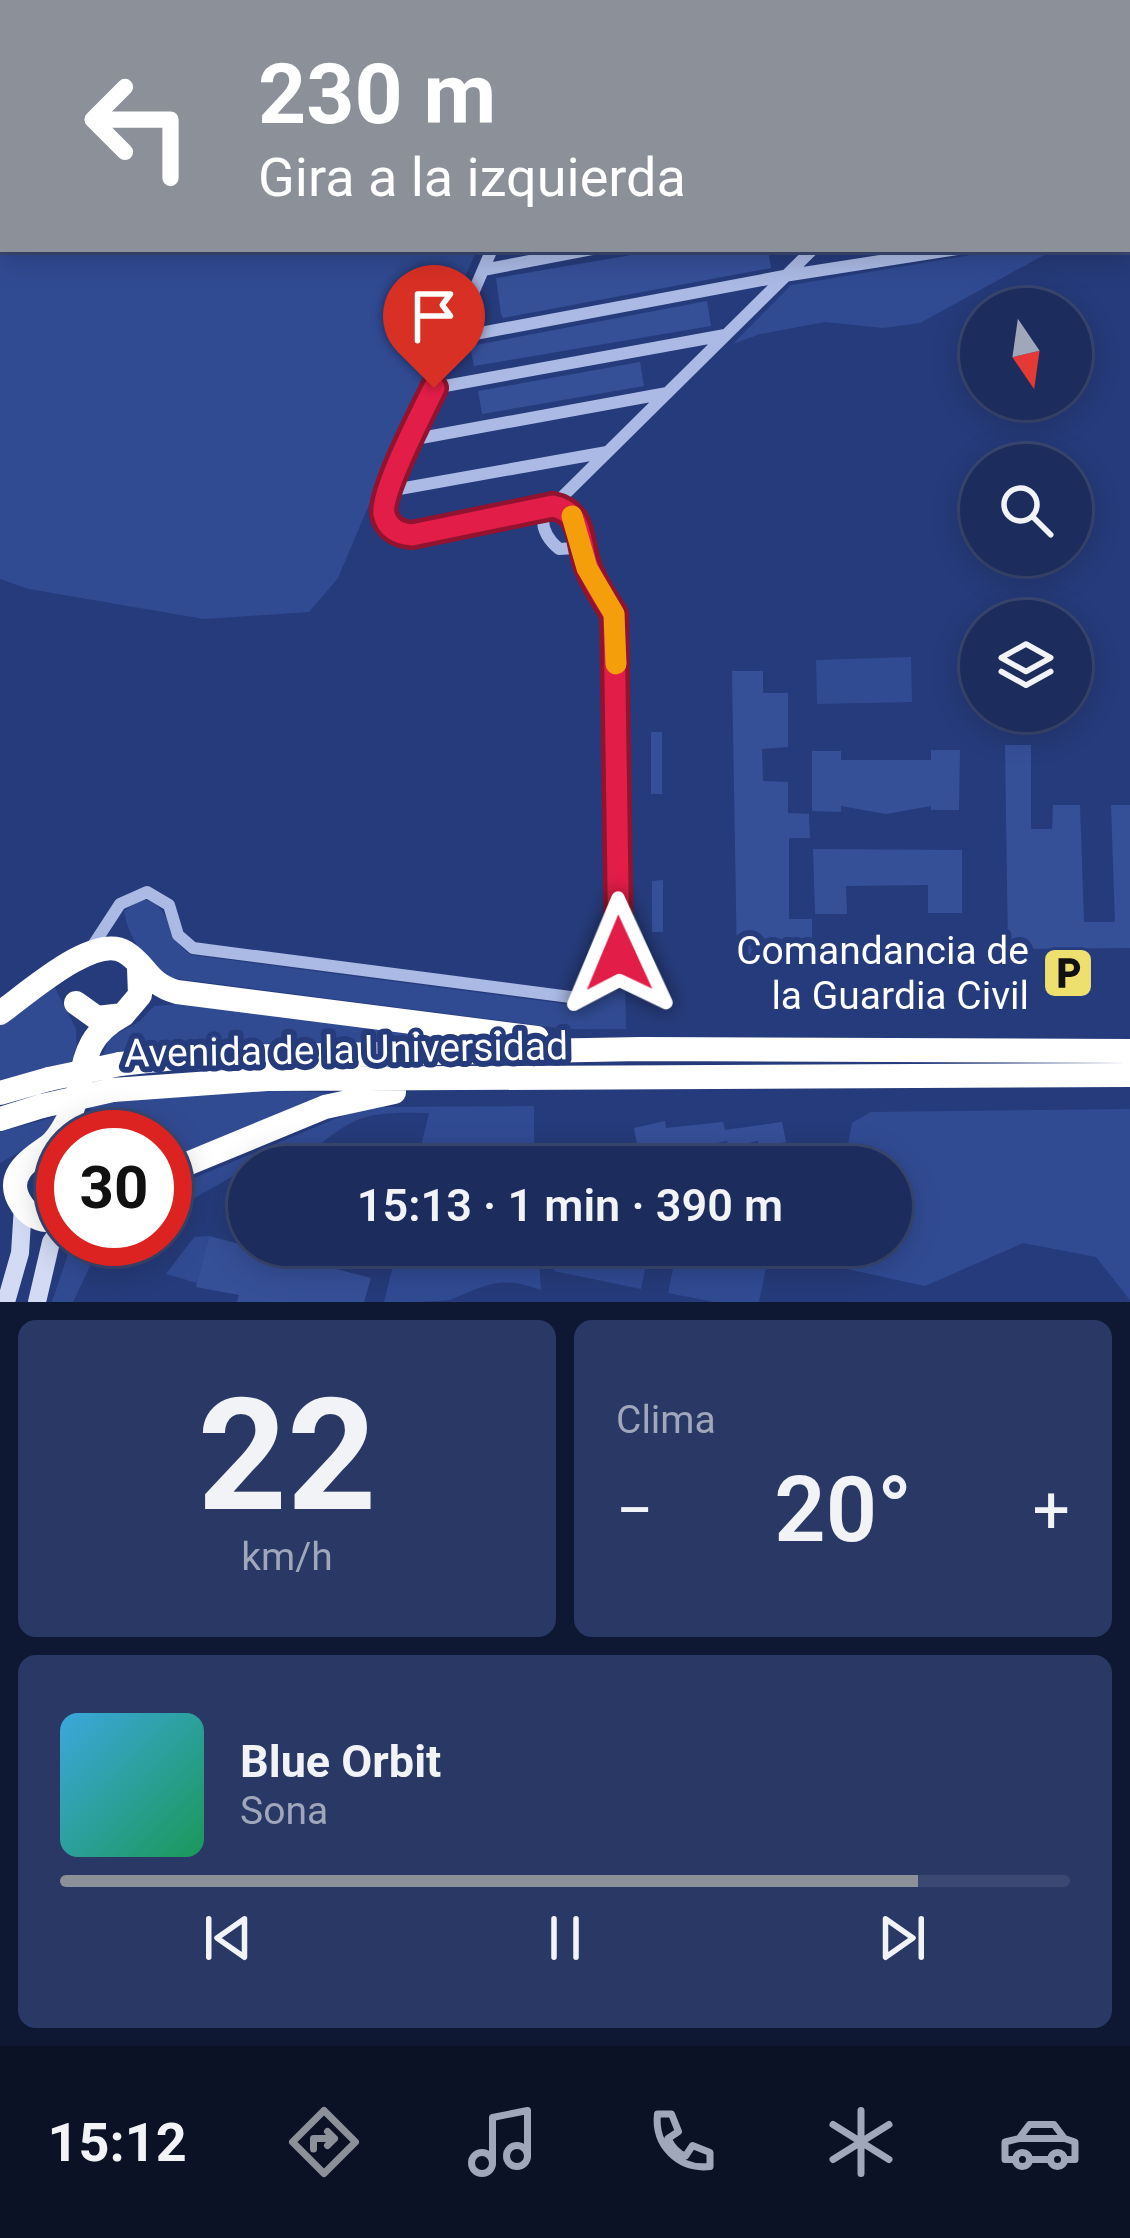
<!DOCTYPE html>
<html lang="es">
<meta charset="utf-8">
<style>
:root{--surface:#1c2c5c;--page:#293865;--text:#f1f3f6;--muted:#a0a7bb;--line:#3a4872;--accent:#8c9099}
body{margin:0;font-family:Roboto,sans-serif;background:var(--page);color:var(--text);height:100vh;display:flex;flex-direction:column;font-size:45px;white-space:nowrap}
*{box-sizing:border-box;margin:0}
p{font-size:39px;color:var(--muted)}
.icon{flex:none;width:66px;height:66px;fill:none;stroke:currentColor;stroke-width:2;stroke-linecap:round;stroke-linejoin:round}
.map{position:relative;height:1302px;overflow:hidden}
.side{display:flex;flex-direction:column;gap:18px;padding:18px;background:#0f1833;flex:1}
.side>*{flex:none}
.top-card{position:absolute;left:0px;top:0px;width:1131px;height:252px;box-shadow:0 6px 30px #0003,0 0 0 3px var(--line);background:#8c9099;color:#fff;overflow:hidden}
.needle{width:78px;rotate:167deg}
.controls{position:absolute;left:960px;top:288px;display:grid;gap:24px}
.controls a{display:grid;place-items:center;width:132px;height:132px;border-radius:50%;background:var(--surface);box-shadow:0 6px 30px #0003,0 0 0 3px var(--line);font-size:60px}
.speed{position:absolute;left:36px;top:1110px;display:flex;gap:24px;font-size:60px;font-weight:700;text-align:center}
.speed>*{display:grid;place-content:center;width:156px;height:156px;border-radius:50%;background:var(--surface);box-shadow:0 6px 30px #0003,0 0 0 3px var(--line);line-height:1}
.speed .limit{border:18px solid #d22;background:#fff;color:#111}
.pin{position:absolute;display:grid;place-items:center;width:102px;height:102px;color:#fff;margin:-123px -51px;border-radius:50% 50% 50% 0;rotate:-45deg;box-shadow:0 0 12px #0007}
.pin .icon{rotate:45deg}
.me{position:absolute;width:132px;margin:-66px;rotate:359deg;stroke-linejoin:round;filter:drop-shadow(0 0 9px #0008)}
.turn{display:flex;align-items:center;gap:42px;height:252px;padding:0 60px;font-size:54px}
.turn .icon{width:156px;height:156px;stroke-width:2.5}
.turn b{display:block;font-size:84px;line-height:102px}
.big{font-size:90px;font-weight:600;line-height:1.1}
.side .widget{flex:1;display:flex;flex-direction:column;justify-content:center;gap:18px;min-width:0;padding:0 42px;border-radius:18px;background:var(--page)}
.side .dial{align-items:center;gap:0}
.dial b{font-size:156px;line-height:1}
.song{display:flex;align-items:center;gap:36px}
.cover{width:144px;height:144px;border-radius:18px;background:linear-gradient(135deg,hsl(200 70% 55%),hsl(150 70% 35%))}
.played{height:12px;border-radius:6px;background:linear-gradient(90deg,var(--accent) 85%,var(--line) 85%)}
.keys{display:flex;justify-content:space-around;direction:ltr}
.heat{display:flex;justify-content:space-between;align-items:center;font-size:66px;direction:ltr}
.side .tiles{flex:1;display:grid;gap:18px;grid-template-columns:1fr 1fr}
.widget:last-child{grid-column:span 2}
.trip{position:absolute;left:228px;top:1146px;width:684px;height:120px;border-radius:60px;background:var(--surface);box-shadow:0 6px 30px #0003,0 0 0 3px var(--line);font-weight:600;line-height:120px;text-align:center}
.tab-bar{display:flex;height:192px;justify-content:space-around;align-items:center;background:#0b1225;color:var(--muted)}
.tab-bar .icon{width:84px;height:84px}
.tab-bar .selected{color:var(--accent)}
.tab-bar b{font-size:54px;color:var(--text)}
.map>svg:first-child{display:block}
.green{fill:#314b93}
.building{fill:#365098}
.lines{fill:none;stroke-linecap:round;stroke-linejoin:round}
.street{stroke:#aabae4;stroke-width:12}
.secondary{stroke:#d3dbf4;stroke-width:18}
.highway{stroke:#fff;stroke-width:24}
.highway-bridge{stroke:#fff;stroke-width:24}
.route-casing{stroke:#92132f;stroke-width:30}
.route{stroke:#e11d48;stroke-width:21}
.slow{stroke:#f59e0b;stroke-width:21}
.labels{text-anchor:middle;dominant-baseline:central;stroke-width:12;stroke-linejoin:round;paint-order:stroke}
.poi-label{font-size:39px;fill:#fff;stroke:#263b7b;text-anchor:end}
.street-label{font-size:39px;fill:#fff;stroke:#263b7b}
</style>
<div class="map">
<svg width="1130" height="1302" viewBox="0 0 1130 1302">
<rect width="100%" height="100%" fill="#263b7b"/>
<path class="green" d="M 0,0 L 481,0 L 3,3 L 3,249 L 477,249 L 338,578 L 309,612 L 204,619 L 29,589 L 0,579 Z
M 1007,249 L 1055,249 L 920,323 L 883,328 L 825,322 L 760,334 L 733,344 L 791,285 Z
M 911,657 L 912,702 L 817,704 L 816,660 Z
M 142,899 C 175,906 163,937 191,955 L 580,1006 C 607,999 619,987 625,960 L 626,1029 L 565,1029 L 172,978 C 146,966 127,934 124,911 Z
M 54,986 L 76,1029 L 77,1060 L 0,1080 L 0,1022 Z
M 182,1004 L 490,1042 L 103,1055 L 109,1038 L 139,1022 L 154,1006 Z
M 338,1094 L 165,1168 L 165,1137 L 92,1137 L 91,1107 C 170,1091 258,1087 338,1094 Z
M 534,1106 L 534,1167 L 416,1167 L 429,1113 C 360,1111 354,1116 302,1159 L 286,1146 L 165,1215 L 165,1190 L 347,1114 L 382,1107 Z
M 1130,1109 L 1130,1300 L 1096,1257 L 1023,1243 L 925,1286 L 833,1266 L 826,1260 L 829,1245 L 891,1245 L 891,1167 L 844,1167 L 852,1123 L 871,1112 Z
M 61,1115 L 45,1137 L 0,1163 L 0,1132 Z
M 209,1236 L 197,1283 L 166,1274 L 194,1237 Z
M 73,1239 L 123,1239 L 93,1260 L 73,1302 L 52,1302 Z
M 398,1245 L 538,1245 L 541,1290 C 500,1275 487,1285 450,1300 C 434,1302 403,1302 384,1302 Z
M 559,1245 L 650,1245 L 641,1289 L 554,1271 Z
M 678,1245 L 767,1263 L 759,1302 L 714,1302 L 668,1293 Z"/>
<path class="building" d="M 667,249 L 768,249 L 771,268 L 503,318 L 501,314 L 496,278 Z
M 707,301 L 711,326 L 474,366 L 470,346 Z
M 640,362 L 644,386 L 482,414 L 478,391 Z
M 732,671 L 763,671 L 763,693 L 788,693 L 788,747 L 762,749 L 763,781 L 788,782 L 788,813 L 809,814 L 810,838 L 789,838 L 789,919 L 812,919 L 812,954 L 800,954 L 800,948 L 765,948 L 765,965 L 737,964 Z
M 651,732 L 662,732 L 662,794 L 651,794 Z
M 1005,745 L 1031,745 L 1031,829 L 1052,829 L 1053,805 L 1080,805 L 1084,922 L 1115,922 L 1111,805 L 1130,805 L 1130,948 L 1008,949 Z
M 931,750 L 960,750 L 959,810 L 931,810 L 931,806 L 886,814 L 841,806 L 841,812 L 812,811 L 812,751 L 841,751 L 841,760 L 931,760 Z
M 813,849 L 962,850 L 962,913 L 928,913 L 928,885 L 846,886 L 847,914 L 815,914 Z
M 663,880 L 663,932 L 652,932 L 652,881 Z
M 665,1121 L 666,1128 L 723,1122 L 725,1130 L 782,1122 L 786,1142 L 759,1147 L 758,1141 L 728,1147 L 727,1141 L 698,1147 L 697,1143 L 669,1149 L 668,1143 L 638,1149 L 634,1128 Z
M 209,1236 L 371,1278 L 364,1302 L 237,1302 L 239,1295 L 196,1287 Z"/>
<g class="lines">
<path class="street" d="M 534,0 L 539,3
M 614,0 L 617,3
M 595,3 L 596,0
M 636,3 L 653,0
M 979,3 L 999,0
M 1128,36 L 1130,35
M 1128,94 L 1130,94
M 1128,156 L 1130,156
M 1128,166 L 1130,165
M 492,249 L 388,491 C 380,514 385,532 412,535 L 553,506 L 813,249
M 483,270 L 592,249
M 454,338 L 784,276 L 957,249
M 434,388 L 725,335
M 410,440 L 667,393
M 388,491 L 607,452
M 544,511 C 540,527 547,539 559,549 L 576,548 L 581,536 C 576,520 570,509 553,506
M 90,950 L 120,904 L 147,892 L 169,905 L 178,935 L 193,948 L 578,998 C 604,995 616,979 619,954 L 616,653 L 614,614 L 587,568 L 580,541"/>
<path class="secondary" d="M 6,1302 L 20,1253 L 23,1206
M 37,1302 L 51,1242 L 63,1224"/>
<path class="highway" d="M 76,1003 L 97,1018 L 123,1015 L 140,995 L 139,968
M 0,1013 C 27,994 94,933 125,952 C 148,966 146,983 177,992 L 537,1038
M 120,1064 L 175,1058 L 641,1049 L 1130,1051
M 113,1090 L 267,1079 L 1130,1075
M 0,1093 L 49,1079
M 0,1119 L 42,1106
M 165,1173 L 325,1107 L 394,1092
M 63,1220 C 47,1222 32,1220 22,1205 C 3,1177 27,1161 47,1147 C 56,1141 64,1127 69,1117 C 90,1075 73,1042 123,1015"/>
<path class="highway-bridge" d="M 49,1079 L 120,1064
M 42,1106 L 113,1090"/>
</g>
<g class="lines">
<g class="route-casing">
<path id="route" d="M 434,388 C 423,411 380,493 384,514 C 387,528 398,534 412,535 L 553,506 C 586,513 578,545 589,570 C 595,585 605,600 614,614 L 619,954"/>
</g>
<use href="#route" class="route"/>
<path class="slow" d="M 572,516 L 587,568 L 614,614 L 616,664"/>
</g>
<defs>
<g id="parking-square" transform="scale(2.7)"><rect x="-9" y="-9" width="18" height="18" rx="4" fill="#ede06f" stroke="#263b7b"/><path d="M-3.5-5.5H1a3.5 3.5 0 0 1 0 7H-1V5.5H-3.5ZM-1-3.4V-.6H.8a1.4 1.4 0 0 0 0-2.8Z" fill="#111"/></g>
</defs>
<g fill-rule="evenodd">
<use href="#parking-square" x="1068" y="973"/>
</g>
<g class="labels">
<g class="poi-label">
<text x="1029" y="951">Comandancia de<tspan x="1029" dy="45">la Guardia Civil</tspan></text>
</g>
<g class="street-label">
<text transform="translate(346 1050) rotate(-1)">Avenida de la Universidad</text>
</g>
</g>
</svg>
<div class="controls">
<a><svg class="needle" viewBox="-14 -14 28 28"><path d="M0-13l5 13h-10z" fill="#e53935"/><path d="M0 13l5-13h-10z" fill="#a0a7bb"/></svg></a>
<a><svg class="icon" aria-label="search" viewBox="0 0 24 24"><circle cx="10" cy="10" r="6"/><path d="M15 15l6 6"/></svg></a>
<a><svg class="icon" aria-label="layers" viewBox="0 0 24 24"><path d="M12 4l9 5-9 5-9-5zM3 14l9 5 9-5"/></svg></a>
</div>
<div class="speed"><div class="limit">30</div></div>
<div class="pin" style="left:434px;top:388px;background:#d93025"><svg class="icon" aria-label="arrive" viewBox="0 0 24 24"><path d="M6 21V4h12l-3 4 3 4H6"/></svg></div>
<svg class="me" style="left:619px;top:954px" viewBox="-20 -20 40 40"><path d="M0-17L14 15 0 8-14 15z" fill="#e11d48" stroke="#fff" stroke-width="4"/></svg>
<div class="trip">15:13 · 1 min · 390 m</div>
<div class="top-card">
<div class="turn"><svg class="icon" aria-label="left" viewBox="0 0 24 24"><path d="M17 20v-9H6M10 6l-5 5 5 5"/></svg><div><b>230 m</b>Gira a la izquierda</div></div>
</div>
</div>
<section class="side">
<div class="tiles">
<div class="widget dial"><b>22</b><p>km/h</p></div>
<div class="widget"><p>Clima</p>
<div class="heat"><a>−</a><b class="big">20°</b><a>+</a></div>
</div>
<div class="widget">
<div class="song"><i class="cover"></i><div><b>Blue Orbit</b><p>Sona</p></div></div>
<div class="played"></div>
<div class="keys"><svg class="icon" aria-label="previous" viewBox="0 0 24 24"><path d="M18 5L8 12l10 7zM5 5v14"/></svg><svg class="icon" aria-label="pause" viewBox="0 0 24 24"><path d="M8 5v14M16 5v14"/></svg><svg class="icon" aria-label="next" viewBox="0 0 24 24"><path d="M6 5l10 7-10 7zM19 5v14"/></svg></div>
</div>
</div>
</section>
<nav class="tab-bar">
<b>15:12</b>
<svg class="icon selected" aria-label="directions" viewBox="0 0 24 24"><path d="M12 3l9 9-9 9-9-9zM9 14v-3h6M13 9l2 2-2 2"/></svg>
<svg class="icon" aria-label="music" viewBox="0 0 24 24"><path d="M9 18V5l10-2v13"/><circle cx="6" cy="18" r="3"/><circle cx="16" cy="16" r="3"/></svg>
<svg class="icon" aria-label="phone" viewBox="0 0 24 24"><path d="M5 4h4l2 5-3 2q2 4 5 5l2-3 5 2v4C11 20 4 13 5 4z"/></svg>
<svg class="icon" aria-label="climate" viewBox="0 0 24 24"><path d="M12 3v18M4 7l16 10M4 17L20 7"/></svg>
<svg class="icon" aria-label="car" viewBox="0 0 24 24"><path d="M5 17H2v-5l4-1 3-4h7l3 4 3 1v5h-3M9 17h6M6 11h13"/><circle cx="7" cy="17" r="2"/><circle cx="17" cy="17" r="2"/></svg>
</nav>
